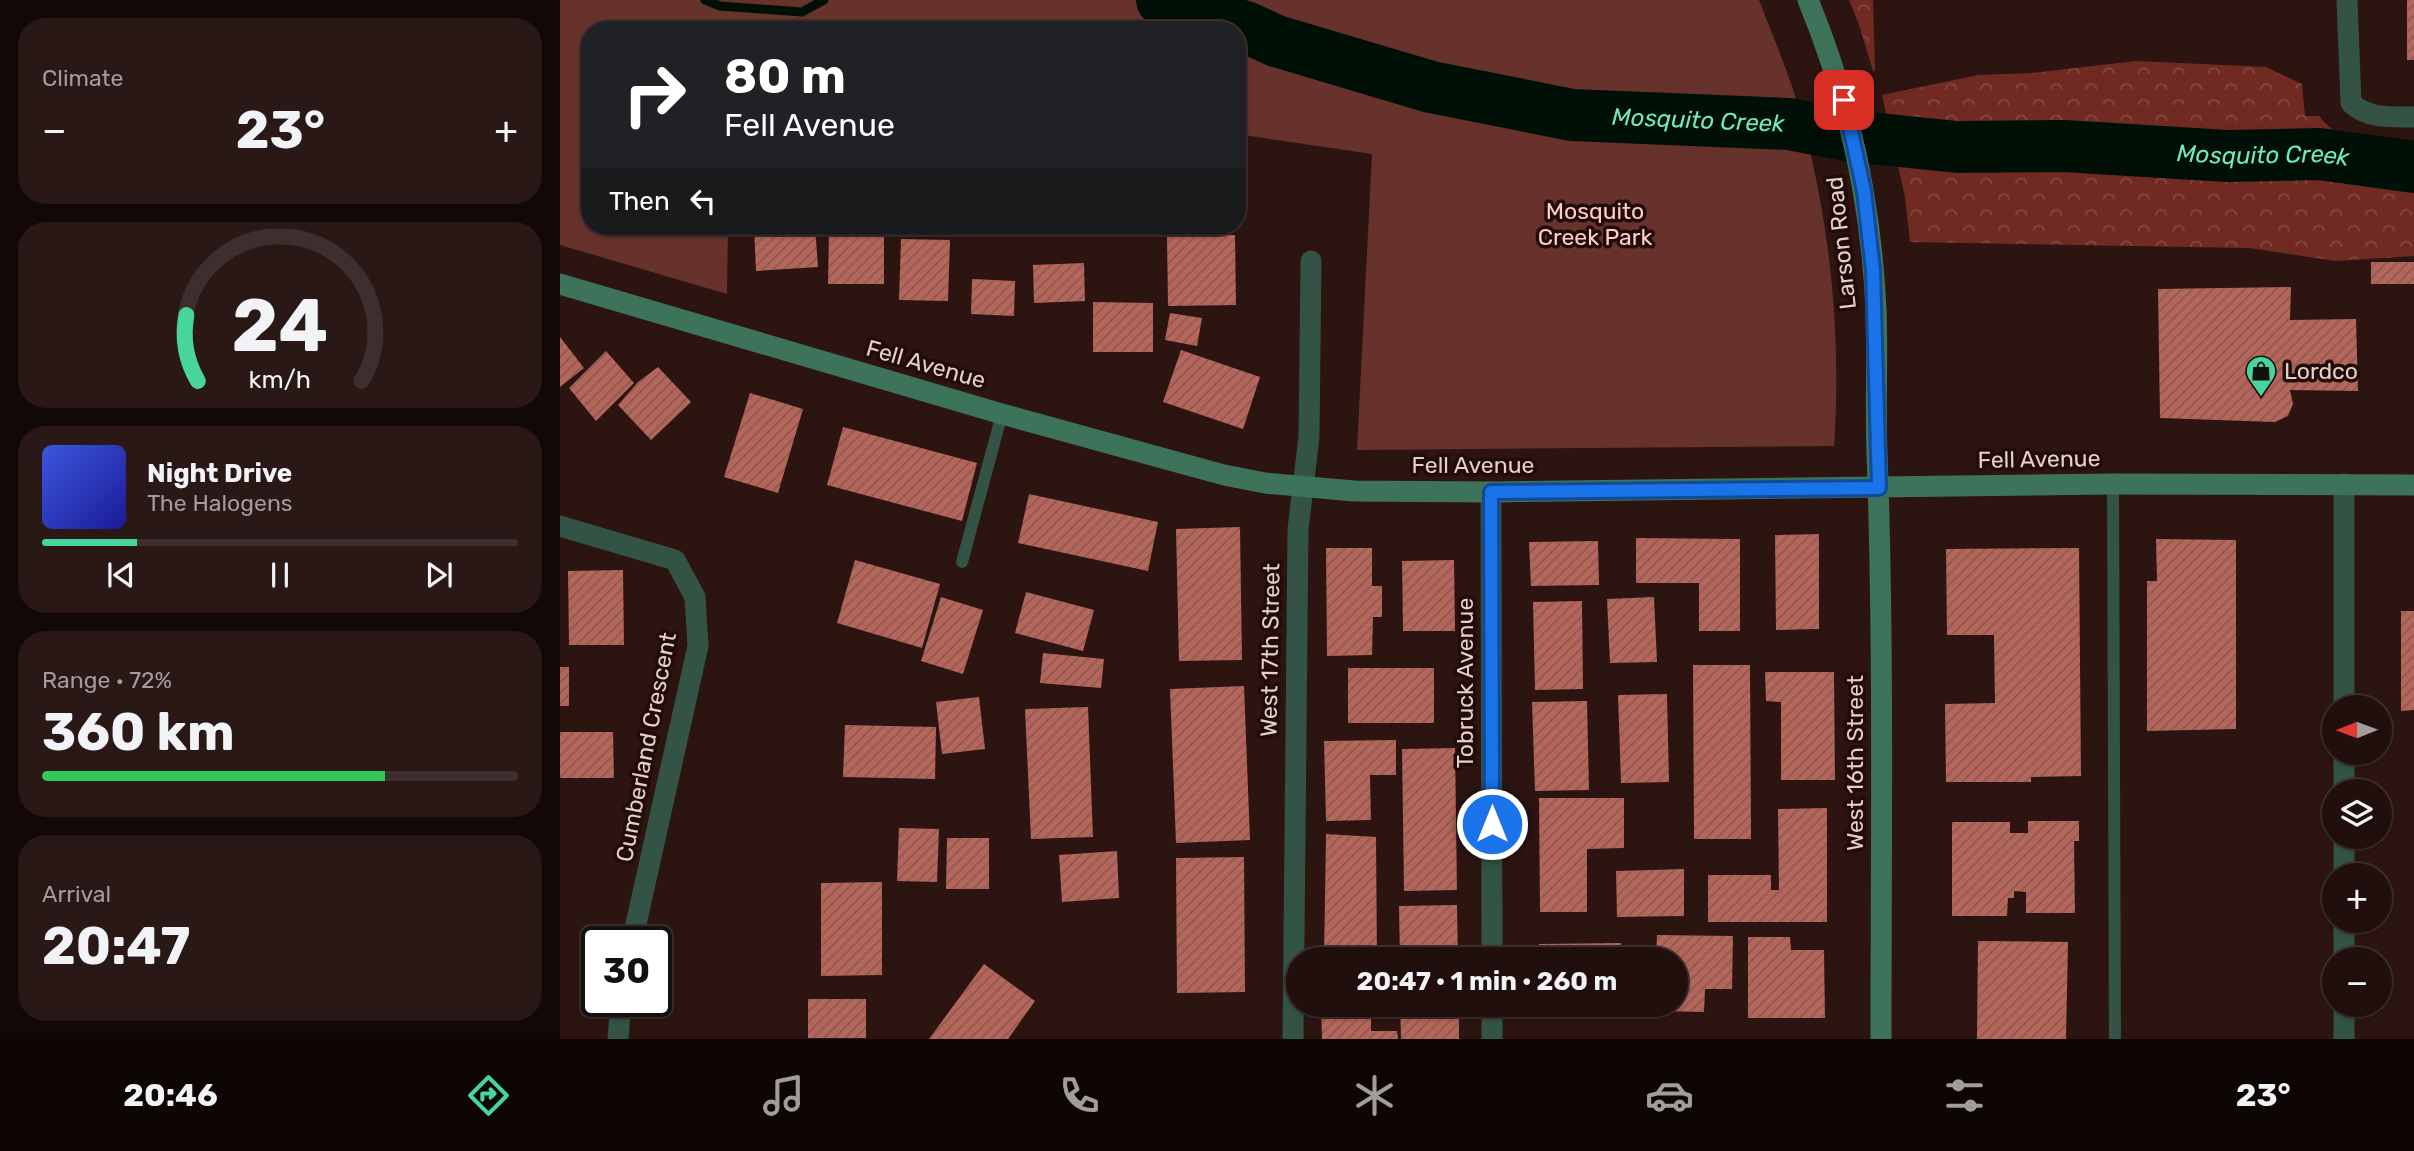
<!DOCTYPE html>
<meta charset="utf-8">
<style>
:root{--surface:#210f0d;--page:#291816;--text:#f1f3f6;--muted:#a29c9d;--line:#3e2f2e;--accent:#48d49d}
body{margin:0;font-family:Rubik,sans-serif;background:var(--page);color:var(--text);height:100vh;display:flex;flex-direction:column;font-size:26px;white-space:nowrap}
*{box-sizing:border-box;margin:0}
p{font-size:23px;color:var(--muted)}
.icon{flex:none;width:38px;height:38px;fill:none;stroke:currentColor;stroke-width:2;stroke-linecap:round;stroke-linejoin:round}
.map{position:relative;flex:1;overflow:hidden}
.details{display:flex;flex-direction:column;gap:18px;padding:18px;background:#120807;width:560px}
.details>*{flex:none}
.banner{position:absolute;left:21px;top:21px;width:665px;height:214px;border-radius:28px;box-shadow:0 2px 5px #0004,0 0 0 2px var(--line);background:#202124;color:#fff;overflow:hidden}
.needle{width:46px;rotate:269deg}
.controls{position:absolute;left:1762px;top:695px;display:grid;gap:14px}
.controls a{display:grid;place-items:center;width:70px;height:70px;border-radius:50%;background:var(--surface);box-shadow:0 2px 5px #0004,0 0 0 2px var(--line);font-size:35px}
.speed{position:absolute;left:21px;top:926px;display:flex;gap:14px;font-size:35px;font-weight:700;text-align:center}
.speed>*{display:grid;place-content:center;width:91px;height:91px;border-radius:50%;background:var(--surface);box-shadow:0 2px 5px #0004,0 0 0 2px var(--line);line-height:1}
.speed .limit{border:4px solid #111;border-radius:10px;background:#fff;color:#111}
.pin{position:absolute;display:grid;place-items:center;width:60px;height:60px;color:#fff;margin:-30px;border-radius:14px;box-shadow:0 4px 10px #0006}
.me{position:absolute;width:77px;margin:-38px;rotate:0deg;stroke-linejoin:round;filter:drop-shadow(0 0 5px #0008)}
.turn{display:flex;align-items:center;gap:24px;height:147px;padding:0 28px;font-size:32px}
.turn .icon{width:91px;height:91px;stroke-width:2.5}
.turn b{display:block;font-size:49px;line-height:60px}
.then{display:flex;align-items:center;height:66px;padding:0 28px;background:#0003;gap:14px;font-size:26px}
.big{font-size:52px;font-weight:700;line-height:1.1}
.details .widget{flex:1;display:flex;flex-direction:column;justify-content:center;gap:10px;min-width:0;padding:0 24px;border-radius:28px;background:var(--page)}
.details .dial{align-items:center;gap:0}
.dial svg{height:182px;overflow:visible;fill:none;stroke:var(--line);stroke-width:7;stroke-linecap:round;text-anchor:middle}
.dial text{fill:var(--text);stroke:none}
.song{display:flex;align-items:center;gap:21px}
.cover{width:84px;height:84px;border-radius:10px;background:linear-gradient(135deg,hsl(230 70% 55%),hsl(240 70% 35%))}
.played{height:7px;border-radius:4px;background:linear-gradient(90deg,var(--accent) 20%,var(--line) 20%)}
.keys{display:flex;justify-content:space-around;direction:ltr}
.heat{display:flex;justify-content:space-between;align-items:center;font-size:38px;direction:ltr}
.charge{height:10px;border-radius:5px;background:linear-gradient(90deg,#34c759 72%,var(--line) 0)}
.trip{position:absolute;left:726px;top:947px;width:402px;height:70px;border-radius:35px;background:var(--surface);box-shadow:0 2px 5px #0004,0 0 0 2px var(--line);font-weight:700;line-height:70px;text-align:center}
.menu{display:flex;height:112px;justify-content:space-around;align-items:center;background:#0d0605;color:var(--muted)}
.menu .icon{width:49px;height:49px}
.menu .selected{color:var(--accent)}
.menu b{font-size:32px;color:var(--text)}
main{display:flex;flex:1;min-height:0}
.map>svg:first-child{display:block}
.forest{fill:url(#forest-crowns)}
.green{fill:#67322b}
.lines{fill:none;stroke-linecap:round;stroke-linejoin:round}
.stream{stroke:#001007;stroke-width:9}
.river{stroke:#001007;stroke-width:52}
.building{fill:url(#building-hatch)}
.lane{stroke:#335344;stroke-width:12}
.street{stroke:#335344;stroke-width:21}
.secondary{stroke:#3d725b;stroke-width:21}
.route-casing{stroke:#114b97;stroke-width:18}
.route{stroke:#1a73e8;stroke-width:12}
.labels{text-anchor:middle;dominant-baseline:central;stroke-width:7;stroke-linejoin:round;paint-order:stroke}
.park-label{font-size:23px;fill:#fdcfc8;stroke:#220b08}
.street-label{font-size:23px;fill:#e2d0cd;stroke:#220b08}
.poi-label{font-size:23px;fill:#e2d0cd;stroke:#220b08;text-anchor:start}
.water-label{font-size:24px;font-style:italic;fill:#72eab6;stroke:#220b08}
</style>
<main>
<section class="details">
<div class="widget"><p>Climate</p>
<div class="heat"><a>−</a><b class="big">23°</b><a>+</a></div>
</div>
<div class="widget dial"><svg viewBox="0 0 100 80">
<path d="M14 69A42 42 0 1 1 86 69"/>
<path d="M14 69A42 42 0 0 1 9 40" stroke="#48d49d"/>
<text x="50" y="56" font-size="32" font-weight="700">24</text>
<text x="50" y="72" font-size="11">km/h</text>
</svg></div>
<div class="widget">
<div class="song"><i class="cover"></i><div><b>Night Drive</b><p>The Halogens</p></div></div>
<div class="played"></div>
<div class="keys"><svg class="icon" aria-label="previous" viewBox="0 0 24 24"><path d="M18 5L8 12l10 7zM5 5v14"/></svg><svg class="icon" aria-label="pause" viewBox="0 0 24 24"><path d="M8 5v14M16 5v14"/></svg><svg class="icon" aria-label="next" viewBox="0 0 24 24"><path d="M6 5l10 7-10 7zM19 5v14"/></svg></div>
</div>
<div class="widget"><p>Range · 72%</p><b class="big">360 km</b><div class="charge"></div></div>
<div class="widget"><p>Arrival</p><b class="big">20:47</b></div>
</section>
<div class="map">
<svg width="1854" height="1039" viewBox="0 0 1854 1039">
<defs>
<pattern id="forest-crowns" width="20" height="18" patternUnits="userSpaceOnUse" patternTransform="scale(1.75)"><rect width="20" height="18" fill="#712a22"/><path d="M2 6a3 3 0 1 1 6 0M12 15a3 3 0 1 1 6 0" fill="none" stroke="#854841"/></pattern>
<pattern id="building-hatch" width="6" height="6" patternUnits="userSpaceOnUse" patternTransform="scale(1.75)"><rect width="6" height="6" fill="#b4665b"/><path d="M-1 1l2-2M0 6l6-6M5 7l2-2" fill="none" stroke="#8d5851"/></pattern>
</defs>
<rect width="100%" height="100%" fill="#2c1411"/>
<path class="forest" d="M 1289,0 L 1313,0 L 1315,71 L 1313,71 L 1299,25 Z
M 1576,61 L 1706,67 L 1742,84 L 1745,116 L 1759,116 C 1786,150 1814,141 1854,142 L 1854,256 L 1776,261 L 1689,248 L 1350,242 L 1345,197 L 1322,95 L 1418,75 L 1472,73 Z"/>
<path class="green" d="M 0,0 L 1199,0 C 1211,32 1225,63 1235,96 C 1269,208 1282,328 1274,446 L 797,450 L 812,154 L 677,134 L 677,30 L 30,30 L 30,226 L 168,226 L 167,294 L 0,245 Z"/>
<g class="lines">
<path class="stream" d="M 145,0 L 160,6 L 242,12 L 264,0"/>
<path class="river" id="s1" d="M 602,0 L 688,28 L 716,41 L 871,87 L 1012,115 L 1229,124 L 1291,136 L 1397,147 L 1504,146 L 1667,156 L 1759,154 L 1854,167"/>
</g>
<path class="building" d="M 1847,0 L 1854,0 L 1854,60 L 1847,60 Z
M 194,226 L 255,226 L 258,267 L 196,271 Z
M 494,226 L 528,226 L 528,228 L 494,230 Z
M 269,231 L 324,231 L 324,284 L 268,284 Z
M 675,235 L 676,305 L 608,306 L 607,236 Z
M 341,239 L 390,240 L 388,301 L 339,300 Z
M 1811,262 L 1854,262 L 1854,284 L 1811,284 Z
M 524,263 L 525,301 L 474,303 L 473,265 Z
M 412,279 L 455,281 L 454,316 L 411,314 Z
M 1731,287 L 1730,320 L 1796,319 L 1798,391 L 1730,390 L 1733,404 L 1728,416 L 1715,422 L 1600,418 L 1598,289 Z
M 533,302 L 593,303 L 593,352 L 533,352 Z
M 610,313 L 642,318 L 637,346 L 605,340 Z
M 0,337 L 24,368 L 0,387 Z
M 621,350 L 700,377 L 683,429 L 603,402 Z
M 46,351 L 74,383 L 36,421 L 9,388 Z
M 98,367 L 131,402 L 91,440 L 58,405 L 78,382 Z
M 190,393 L 243,409 L 218,493 L 164,477 Z
M 283,427 L 417,463 L 402,521 L 267,485 Z
M 469,494 L 598,522 L 588,571 L 458,543 Z
M 680,527 L 682,660 L 619,661 L 616,529 Z
M 1259,534 L 1259,629 L 1216,630 L 1215,535 Z
M 1076,538 L 1180,539 L 1180,631 L 1139,631 L 1139,583 L 1076,583 Z
M 1596,539 L 1676,540 L 1676,729 L 1587,731 L 1587,581 L 1597,581 Z
M 1038,541 L 1039,585 L 971,586 L 969,542 Z
M 766,548 L 812,548 L 812,586 L 822,586 L 822,617 L 813,617 L 812,655 L 767,656 Z
M 1519,548 L 1521,776 L 1471,777 L 1471,782 L 1386,782 L 1385,704 L 1435,703 L 1434,635 L 1387,635 L 1386,549 Z
M 295,560 L 380,584 L 362,648 L 277,623 Z
M 894,560 L 895,631 L 843,631 L 842,561 Z
M 63,570 L 64,645 L 9,645 L 8,571 Z
M 466,592 L 534,610 L 523,651 L 455,633 Z
M 381,597 L 423,610 L 403,674 L 361,661 Z
M 1094,597 L 1097,662 L 1050,663 L 1047,599 Z
M 1022,601 L 1023,689 L 975,690 L 973,602 Z
M 1841,611 L 1854,611 L 1854,710 L 1841,711 Z
M 483,653 L 544,659 L 541,688 L 480,683 Z
M 1133,665 L 1190,665 L 1191,839 L 1134,839 Z
M 0,667 L 9,667 L 9,706 L 0,706 Z
M 788,668 L 874,668 L 874,723 L 788,723 Z
M 1205,672 L 1274,672 L 1275,780 L 1221,780 L 1221,702 L 1206,701 Z
M 684,686 L 690,840 L 616,843 L 610,689 Z
M 1107,694 L 1109,782 L 1061,783 L 1058,695 Z
M 419,697 L 425,749 L 382,754 L 376,702 Z
M 1027,701 L 1029,790 L 975,791 L 972,702 Z
M 528,707 L 533,837 L 471,839 L 465,709 Z
M 285,725 L 376,727 L 375,779 L 283,777 Z
M 0,732 L 53,732 L 54,778 L 0,778 Z
M 836,740 L 836,775 L 810,775 L 811,820 L 766,821 L 764,741 Z
M 895,748 L 897,890 L 844,891 L 842,749 Z
M 979,798 L 1064,798 L 1064,848 L 1027,849 L 1027,912 L 980,912 Z
M 1267,808 L 1267,922 L 1148,922 L 1148,875 L 1211,875 L 1211,890 L 1219,890 L 1218,809 Z
M 1468,821 L 1519,821 L 1519,841 L 1514,841 L 1515,913 L 1466,913 L 1466,892 L 1454,891 L 1454,898 L 1448,898 L 1447,916 L 1392,916 L 1392,822 L 1450,822 L 1450,833 L 1468,833 Z
M 339,828 L 379,829 L 377,882 L 337,881 Z
M 766,834 L 816,837 L 817,959 L 764,959 Z
M 387,838 L 429,838 L 429,889 L 386,889 Z
M 557,851 L 559,898 L 502,902 L 499,855 Z
M 684,857 L 685,992 L 617,993 L 616,858 Z
M 1124,869 L 1124,916 L 1057,917 L 1056,871 Z
M 322,882 L 322,975 L 261,976 L 261,883 Z
M 897,905 L 898,959 L 840,959 L 839,906 Z
M 1097,935 L 1173,936 L 1172,989 L 1145,989 L 1144,1012 L 1095,1011 L 1095,1004 L 1116,1004 L 1116,959 L 1096,959 Z
M 1188,937 L 1230,937 L 1231,950 L 1264,950 L 1265,1018 L 1188,1018 Z
M 1418,941 L 1508,942 L 1506,1039 L 1417,1039 Z
M 1061,943 L 1061,959 L 979,959 L 979,944 Z
M 424,964 L 475,1001 L 448,1039 L 369,1039 Z
M 248,999 L 306,999 L 306,1038 L 248,1038 Z
M 761,1004 L 811,1004 L 811,1031 L 837,1031 L 838,1039 L 762,1039 Z
M 840,1004 L 899,1004 L 899,1039 L 841,1039 Z"/>
<g class="lines">
<path class="lane" d="M 1553,484 L 1555,1039
M 402,562 L 442,414"/>
<path class="street" d="M 1787,0 L 1791,103 C 1808,119 1832,117 1854,117
M 1784,484 L 1784,707
M 931,492 L 932,959
M 0,526 L 115,560 L 135,597 L 138,646 L 72,942
M 1784,752 L 1784,791
M 1784,875 L 1784,836
M 1784,959 L 1784,920
M 932,1004 L 932,1039
M 1784,1004 L 1784,1039
M 58,1039 L 61,1001
M 733,1039 L 738,529 L 749,437 L 751,261"/>
<path class="secondary" d="M 1248,0 C 1289,99 1311,202 1316,309 C 1318,356 1315,404 1317,452 C 1324,647 1321,843 1321,1039
M 0,284 L 442,414 L 664,475 L 705,483 L 794,491 L 931,492 L 1553,484 L 1854,485"/>
</g>
<g class="lines">
<g class="route-casing">
<path id="route" d="M 932,824 L 931,492 L 1319,488 L 1313,270 L 1304,191 L 1284,100"/>
</g>
<use href="#route" class="route"/>
</g>
<defs>
<g id="shop-pin" transform="scale(1.575)"><path d="M0 17L-7.5 6A9.5 9.5 0 1 1 7.5 6Z" fill="#48d49d" stroke="#220b08"/><path d="M-5-2.5h2.3a2.7 3.5 0 0 1 5.4 0H5L5.5 6h-11ZM-1.5-2.5h3a1.5 2.3 0 0 0-3 0Z" fill="#111"/></g>
</defs>
<g fill-rule="evenodd">
<use href="#shop-pin" x="1701" y="371"/>
</g>
<g class="labels">
<g class="park-label">
<text x="1035" y="211">Mosquito<tspan x="1035" dy="26">Creek Park</tspan></text>
</g>
<g class="street-label">
<text transform="translate(1281 243) rotate(-96)">Larson Road</text>
<text transform="translate(366 364) rotate(16)">Fell Avenue</text>
<text transform="translate(1479 459) rotate(-1)">Fell Avenue</text>
<text x="913" y="465">Fell Avenue</text>
<text transform="translate(710 650) rotate(-89)">West 17th Street</text>
<text transform="translate(905 683) rotate(-90)">Tobruck Avenue</text>
<text transform="translate(86 747) rotate(-79)">Cumberland Crescent</text>
<text transform="translate(1295 763) rotate(-90)">West 16th Street</text>
</g>
<g class="poi-label">
<text x="1724" y="371">Lordco</text>
</g>
<g class="water-label">
<text stroke="none"><textPath href="#s1" startOffset="553">Mosquito Creek</textPath></text>
<text stroke="none"><textPath href="#s1" startOffset="1120">Mosquito Creek</textPath></text>
</g>
</g>
</svg>
<div class="controls">
<a><svg class="needle" viewBox="-14 -14 28 28"><path d="M0-13l5 13h-10z" fill="#e53935"/><path d="M0 13l5-13h-10z" fill="#a29c9d"/></svg></a>
<a><svg class="icon" aria-label="layers" viewBox="0 0 24 24"><path d="M12 4l9 5-9 5-9-5zM3 14l9 5 9-5"/></svg></a>
<a>+</a>
<a>−</a>
</div>
<div class="speed"><div class="limit">30</div></div>
<div class="pin" style="left:1284px;top:100px;background:#d93025"><svg class="icon" aria-label="arrive" viewBox="0 0 24 24"><path d="M6 21V4h12l-3 4 3 4H6"/></svg></div>
<svg class="me" style="left:932px;top:824px" viewBox="-20 -20 40 40"><circle r="17" fill="#1a73e8" stroke="#fff" stroke-width="3"/><path d="M0-11L8 9 0 5-8 9z" fill="#fff"/></svg>
<div class="trip">20:47 · 1 min · 260 m</div>
<div class="banner">
<div class="turn"><svg class="icon" aria-label="right" viewBox="0 0 24 24"><path d="M7 20v-9h11M14 6l5 5-5 5"/></svg><div><b>80 m</b>Fell Avenue</div></div>
<div class="then">Then<svg class="icon" aria-label="left" viewBox="0 0 24 24"><path d="M17 20v-9H6M10 6l-5 5 5 5"/></svg></div>
</div>
</div>
</main>
<nav class="menu">
<b>20:46</b>
<svg class="icon selected" aria-label="directions" viewBox="0 0 24 24"><path d="M12 3l9 9-9 9-9-9zM9 14v-3h6M13 9l2 2-2 2"/></svg>
<svg class="icon" aria-label="music" viewBox="0 0 24 24"><path d="M9 18V5l10-2v13"/><circle cx="6" cy="18" r="3"/><circle cx="16" cy="16" r="3"/></svg>
<svg class="icon" aria-label="phone" viewBox="0 0 24 24"><path d="M5 4h4l2 5-3 2q2 4 5 5l2-3 5 2v4C11 20 4 13 5 4z"/></svg>
<svg class="icon" aria-label="climate" viewBox="0 0 24 24"><path d="M12 3v18M4 7l16 10M4 17L20 7"/></svg>
<svg class="icon" aria-label="car" viewBox="0 0 24 24"><path d="M5 17H2v-5l4-1 3-4h7l3 4 3 1v5h-3M9 17h6M6 11h13"/><circle cx="7" cy="17" r="2"/><circle cx="17" cy="17" r="2"/></svg>
<svg class="icon" aria-label="filters" viewBox="0 0 24 24"><path d="M4 7h16M4 17h16"/><circle cx="9" cy="7" r="2"/><circle cx="15" cy="17" r="2"/></svg>
<b>23°</b>
</nav>
